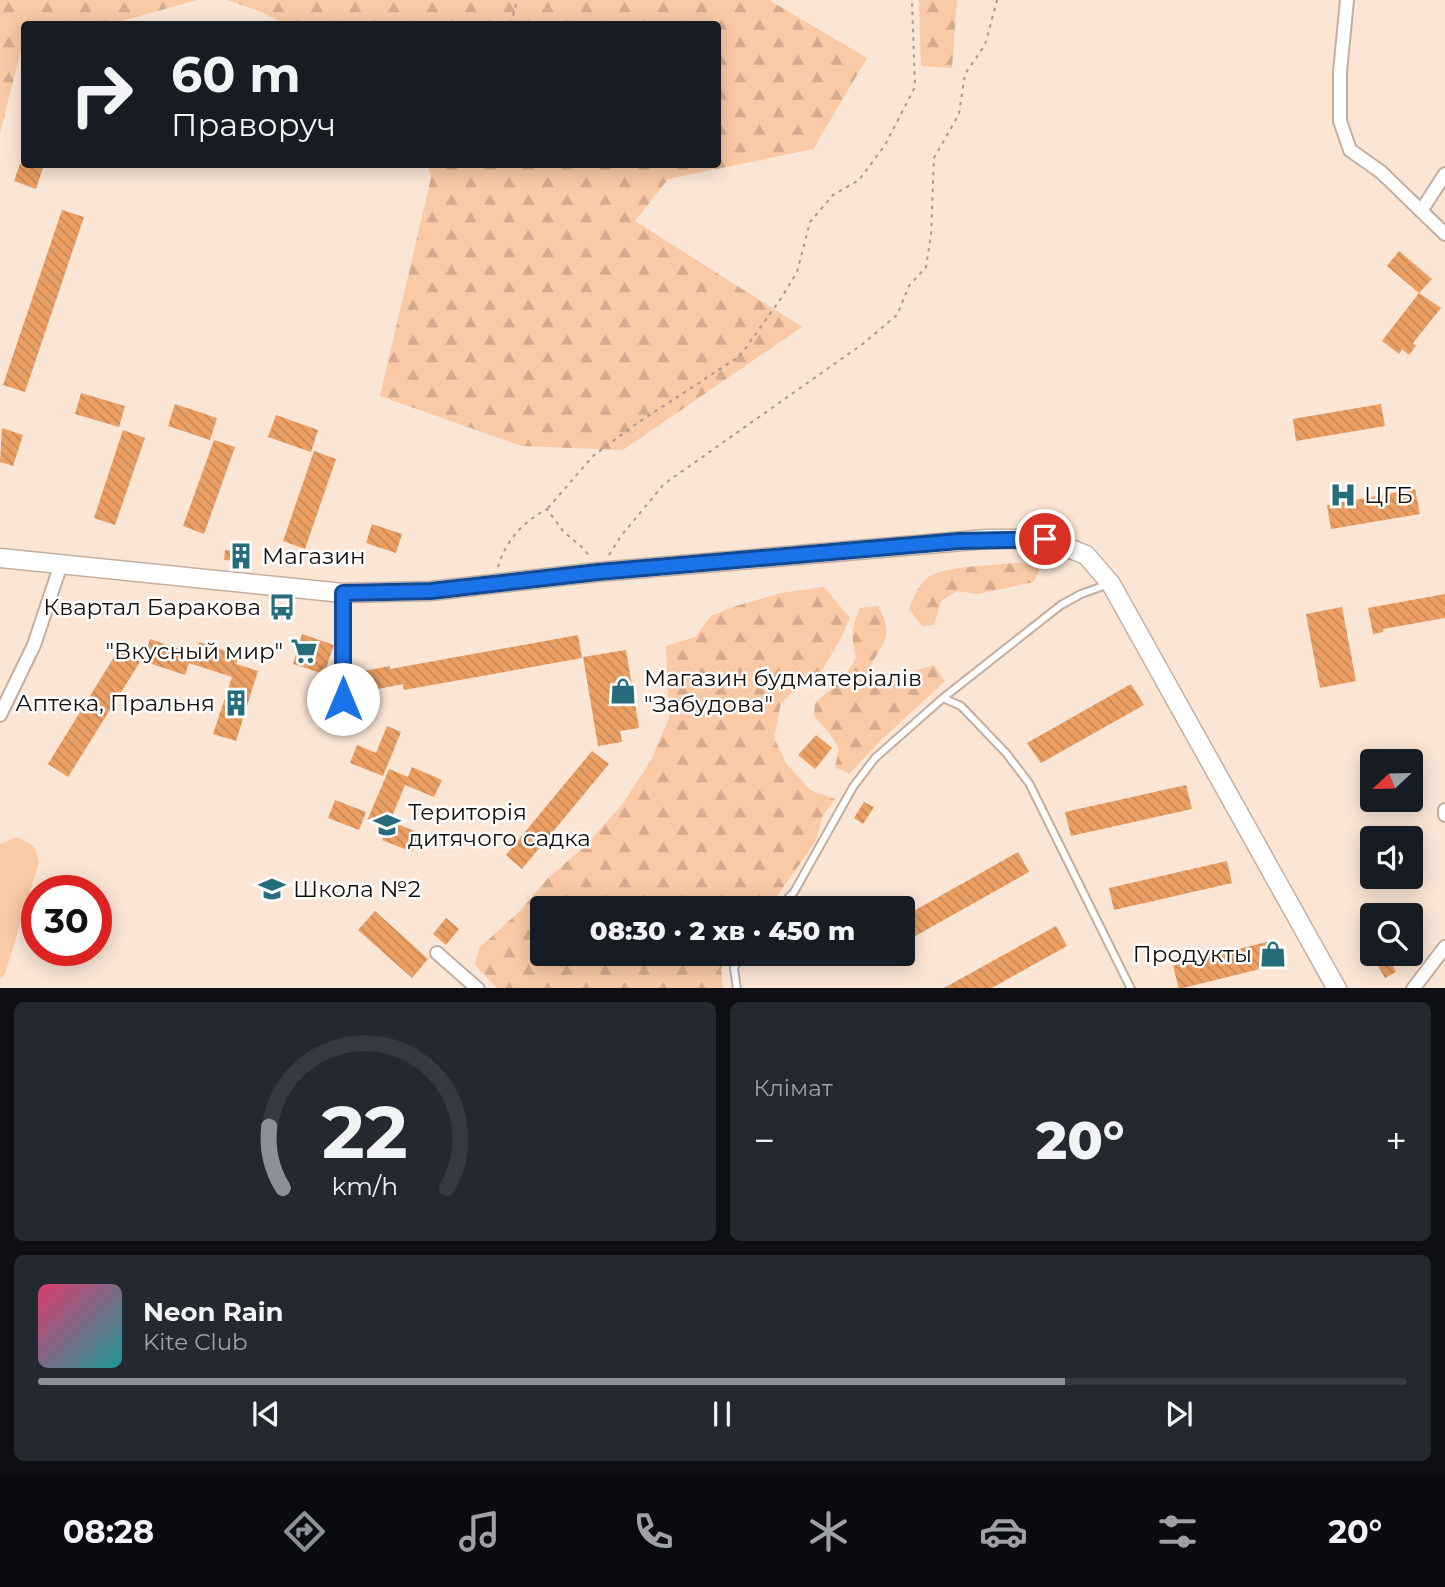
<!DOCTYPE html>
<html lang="uk">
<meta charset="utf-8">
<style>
:root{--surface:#171b24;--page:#242831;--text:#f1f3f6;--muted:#9ea1a6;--line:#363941;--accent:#8c9099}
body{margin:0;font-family:Montserrat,sans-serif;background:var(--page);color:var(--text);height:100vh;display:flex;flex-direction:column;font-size:26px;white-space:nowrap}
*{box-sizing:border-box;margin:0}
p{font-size:23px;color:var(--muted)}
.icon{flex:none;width:38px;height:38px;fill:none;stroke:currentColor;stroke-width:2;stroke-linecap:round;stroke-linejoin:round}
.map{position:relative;height:988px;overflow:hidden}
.drawer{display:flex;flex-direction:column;gap:14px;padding:14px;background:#0d0f14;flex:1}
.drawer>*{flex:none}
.guide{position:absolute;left:21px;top:21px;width:700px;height:147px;border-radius:7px;box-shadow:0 4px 18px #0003;background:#171b24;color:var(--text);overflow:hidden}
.needle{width:46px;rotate:248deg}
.tools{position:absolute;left:1360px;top:749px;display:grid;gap:14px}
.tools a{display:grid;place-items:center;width:63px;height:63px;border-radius:7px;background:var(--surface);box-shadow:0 4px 18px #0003;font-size:35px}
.speed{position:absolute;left:21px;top:875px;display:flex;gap:14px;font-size:35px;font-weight:700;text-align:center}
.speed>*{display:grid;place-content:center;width:91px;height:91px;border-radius:50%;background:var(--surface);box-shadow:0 4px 18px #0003;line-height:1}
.speed .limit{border:10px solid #d22;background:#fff;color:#111}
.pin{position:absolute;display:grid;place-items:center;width:60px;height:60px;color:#fff;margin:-30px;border:4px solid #fff;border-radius:50%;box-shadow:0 2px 7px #0007}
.me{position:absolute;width:77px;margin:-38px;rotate:0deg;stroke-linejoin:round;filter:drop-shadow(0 0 5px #0008)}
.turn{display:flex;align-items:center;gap:24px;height:147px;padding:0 35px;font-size:32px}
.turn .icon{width:91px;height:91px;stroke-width:2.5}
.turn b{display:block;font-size:49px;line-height:60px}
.big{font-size:52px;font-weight:800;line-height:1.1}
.drawer .tile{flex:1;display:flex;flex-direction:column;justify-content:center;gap:10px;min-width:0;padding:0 24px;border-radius:10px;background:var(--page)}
.drawer .dial{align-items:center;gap:0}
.dial svg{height:182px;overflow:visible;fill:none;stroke:var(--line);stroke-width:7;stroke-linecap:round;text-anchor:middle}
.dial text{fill:var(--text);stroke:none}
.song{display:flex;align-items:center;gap:21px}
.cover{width:84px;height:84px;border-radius:10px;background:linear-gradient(135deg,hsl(340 70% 55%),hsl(180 70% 35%))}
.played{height:7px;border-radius:4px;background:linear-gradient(90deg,var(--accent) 75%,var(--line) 75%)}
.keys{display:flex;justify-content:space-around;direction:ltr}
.heat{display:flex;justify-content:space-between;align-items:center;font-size:38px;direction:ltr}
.drawer .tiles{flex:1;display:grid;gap:14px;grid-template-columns:1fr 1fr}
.tile:last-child{grid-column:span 2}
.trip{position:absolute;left:530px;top:896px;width:385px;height:70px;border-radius:7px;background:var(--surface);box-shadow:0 4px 18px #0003;font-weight:800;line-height:70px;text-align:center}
.dock{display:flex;height:112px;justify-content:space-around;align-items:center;background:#090b0e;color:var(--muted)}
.dock .icon{width:49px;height:49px}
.dock .current{color:var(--accent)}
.dock b{font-size:32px;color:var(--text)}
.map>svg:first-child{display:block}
.forest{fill:url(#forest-firs)}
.garden{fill:#fac9a5}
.building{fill:url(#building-back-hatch)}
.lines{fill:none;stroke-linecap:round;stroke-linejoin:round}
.lane-casing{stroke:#c3ae9f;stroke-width:10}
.street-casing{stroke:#c3ae9f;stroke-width:16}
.secondary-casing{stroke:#c3ae9f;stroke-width:21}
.path{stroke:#aa9a8e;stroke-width:2;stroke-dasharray:3.5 5;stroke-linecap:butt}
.lane{stroke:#fff;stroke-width:6}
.street{stroke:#fff;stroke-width:12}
.secondary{stroke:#fff;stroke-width:18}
.route-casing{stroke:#114b97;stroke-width:18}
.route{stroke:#1a73e8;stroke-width:12}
.labels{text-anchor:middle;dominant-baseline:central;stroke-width:5;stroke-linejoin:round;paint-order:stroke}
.poi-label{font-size:23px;fill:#160f0a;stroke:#fff;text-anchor:start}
</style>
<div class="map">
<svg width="1445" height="989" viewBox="0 0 1445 989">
<defs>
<pattern id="forest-firs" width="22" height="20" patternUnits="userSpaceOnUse" patternTransform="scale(1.75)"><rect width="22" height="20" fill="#fac9a5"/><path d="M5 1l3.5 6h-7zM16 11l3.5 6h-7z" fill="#d6ab8d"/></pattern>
<pattern id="building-back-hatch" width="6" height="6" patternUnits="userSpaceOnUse" patternTransform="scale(1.75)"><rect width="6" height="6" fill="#eb9f63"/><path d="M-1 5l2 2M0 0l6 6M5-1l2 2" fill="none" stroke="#c98855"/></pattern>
</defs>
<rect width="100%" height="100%" fill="#fbe6d6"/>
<path class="forest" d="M 0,0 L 197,0 L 111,24 L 24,24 L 24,49 L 21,50 L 0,133 Z
M 227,0 L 769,0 L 867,58 L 813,149 L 668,179 L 635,221 L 802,327 L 623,450 L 521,446 L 380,396 L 431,178 L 428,165 L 718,164 L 718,24 L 286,24 L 259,11 Z
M 919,0 L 957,0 L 952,68 L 921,66 Z
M 1018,563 L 1041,566 L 1034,582 L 978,594 L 957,591 L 941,601 L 934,625 L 922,626 L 909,609 C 914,597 918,584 930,576 C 942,567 1001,564 1018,563 Z
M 824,587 L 850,618 L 840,640 L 821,672 L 799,686 L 781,703 L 774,738 L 786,763 L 810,790 L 835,799 L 822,817 L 816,841 L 775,899 L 766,908 L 542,908 L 542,954 L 726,954 L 721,969 L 723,988 L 497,988 L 475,965 L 479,948 L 520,911 L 548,878 L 584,847 L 621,806 L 650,762 L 669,718 L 666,646 L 695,637 L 711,616 L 736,606 L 781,593 Z
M 878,606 C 894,634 885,641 870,666 L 880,681 L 934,665 L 945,681 L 880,741 L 849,774 L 835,767 L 839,749 L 830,734 L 814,716 L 815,703 L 844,678 L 856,658 C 851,637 851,628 860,608 Z"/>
<path class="garden" d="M 16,837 C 31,842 36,847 39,862 L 5,974 L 0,978 L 0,844 Z"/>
<path class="building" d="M 20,164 L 44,164 L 36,189 L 14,181 Z
M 62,210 L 84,217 L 25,392 L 3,385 Z
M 1399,251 L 1432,279 L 1419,293 L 1387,266 Z
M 1419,293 L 1441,308 L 1413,343 L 1416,346 L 1409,355 L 1402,349 L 1399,354 L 1382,341 Z
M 81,393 L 125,406 L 119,427 L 75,414 Z
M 175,404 L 217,418 L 210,440 L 168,426 Z
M 1381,404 L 1385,426 L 1296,441 L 1293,419 Z
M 276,415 L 318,430 L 311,452 L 268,437 Z
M 2,428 L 23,435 L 13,466 L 0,462 Z
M 123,430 L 145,438 L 115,525 L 94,518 Z
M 214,440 L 235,447 L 204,534 L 183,526 Z
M 314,451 L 336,459 L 305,549 L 283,541 Z
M 1415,489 L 1420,514 L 1331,529 L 1327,505 Z
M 372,524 L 402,534 L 396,553 L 366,543 Z
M 225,550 L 250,552 L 250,562 L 224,560 Z
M 1445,594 L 1445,618 L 1383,629 L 1383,632 L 1373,634 L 1368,608 Z
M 1342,607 L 1356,681 L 1320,688 L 1306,614 Z
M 302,634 L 334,645 L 324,674 L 293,664 Z
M 578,635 L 582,658 L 404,690 L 403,684 L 368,691 L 364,671 L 390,666 L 390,669 Z
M 150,639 L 194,654 L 199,642 L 239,655 L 236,664 L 258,671 L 236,741 L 213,734 L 232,677 L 189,663 L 185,675 L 143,661 Z
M 119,649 L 140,662 L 68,777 L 48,764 Z
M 626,650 L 639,728 L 620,731 L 622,742 L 598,746 L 583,657 Z
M 1131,684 L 1144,705 L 1041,763 L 1027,743 Z
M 387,726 L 401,732 L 383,776 L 350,763 L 357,745 L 376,753 Z
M 816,735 L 832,748 L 815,769 L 798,755 Z
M 592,751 L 609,764 L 522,869 L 506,855 Z
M 412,767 L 442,780 L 434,797 L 405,785 L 390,821 L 419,833 L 412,852 L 382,840 L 387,829 L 367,821 L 389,769 L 408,777 Z
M 1186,785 L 1192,809 L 1071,836 L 1065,812 Z
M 335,800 L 366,812 L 359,830 L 328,818 Z
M 864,802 L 874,807 L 863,824 L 854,818 Z
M 1018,852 L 1029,872 L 903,943 L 903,917 Z
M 1227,861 L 1232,883 L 1114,910 L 1109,888 Z
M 375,911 L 428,959 L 412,978 L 358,930 Z
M 446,918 L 459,929 L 446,945 L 433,934 Z
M 1056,926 L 1067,946 L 990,989 L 942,989 Z
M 1270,941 L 1276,965 L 1179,989 L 1173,966 Z
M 1389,959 L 1396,972 L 1385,978 L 1378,966 Z"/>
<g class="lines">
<g class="lane-casing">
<path id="lane" d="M 943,698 L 961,706 L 1006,753 L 1029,783 L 1131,989
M 779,908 L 794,892 L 853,787 L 875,758 L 943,698 L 1061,605 L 1081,594 L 1109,584
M 737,989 L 734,968 L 741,954"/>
</g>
<g class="street-casing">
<path id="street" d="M 1347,0 L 1340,72 L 1340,121 L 1350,150 L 1381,172 L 1445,234
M 1421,211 L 1445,174
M 343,593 L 343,699
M 0,715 L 34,645 L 61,564
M 1445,810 L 1445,815
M 437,953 L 478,989
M 1413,989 L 1445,947"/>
</g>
<g class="secondary-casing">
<path id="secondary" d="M 0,558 L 343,593 L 431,591 L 598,572 L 987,539 L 1045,539 L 1086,555 L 1111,584 L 1337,989"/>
</g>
<path class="path" d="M 511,24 L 517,0
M 548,508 L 593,456 L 636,424 L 740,356 L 782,297 L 797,272 L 810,222 L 833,195 L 859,180 L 885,145 L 915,87 L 912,0
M 609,555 L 621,536 L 664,484 L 864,343 L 897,315 L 909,286 L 926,267 L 931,235 L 934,158 L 959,114 L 965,74 L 985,45 L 997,0
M 498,567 C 506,540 523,522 547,509 L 563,531 L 585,550 L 590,558"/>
<use href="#lane" class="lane"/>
<use href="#street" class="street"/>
<use href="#secondary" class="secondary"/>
</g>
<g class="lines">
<g class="route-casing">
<path id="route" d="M 343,699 L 343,593 L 431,591 L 598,572 L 959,541 L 1045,539"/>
</g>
<use href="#route" class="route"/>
</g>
<defs>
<g id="hospital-bare" transform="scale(2.1)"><path d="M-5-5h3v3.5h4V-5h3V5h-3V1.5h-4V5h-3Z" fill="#266d7b" stroke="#fff" stroke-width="2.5" paint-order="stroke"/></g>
<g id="building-bare" transform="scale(2.1)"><path d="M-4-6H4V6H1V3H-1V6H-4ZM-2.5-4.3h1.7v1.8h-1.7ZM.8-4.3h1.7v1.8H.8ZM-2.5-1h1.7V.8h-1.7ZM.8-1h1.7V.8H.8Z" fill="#266d7b" stroke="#fff" stroke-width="2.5" paint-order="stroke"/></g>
<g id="bus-bare" transform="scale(2.1)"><path d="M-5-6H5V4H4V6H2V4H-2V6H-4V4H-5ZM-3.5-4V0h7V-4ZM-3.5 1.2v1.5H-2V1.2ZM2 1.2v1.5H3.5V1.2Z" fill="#266d7b" stroke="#fff" stroke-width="2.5" paint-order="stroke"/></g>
<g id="supermarket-bare" transform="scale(2.1)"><path d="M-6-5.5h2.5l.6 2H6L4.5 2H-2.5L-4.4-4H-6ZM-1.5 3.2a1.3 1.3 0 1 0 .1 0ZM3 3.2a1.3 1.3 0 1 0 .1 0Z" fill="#266d7b" stroke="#fff" stroke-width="2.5" paint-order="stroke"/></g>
<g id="shop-bare" transform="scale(2.1)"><path d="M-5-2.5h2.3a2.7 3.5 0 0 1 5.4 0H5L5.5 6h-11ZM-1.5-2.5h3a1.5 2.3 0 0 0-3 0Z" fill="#266d7b" stroke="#fff" stroke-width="2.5" paint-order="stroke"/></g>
<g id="school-bare" transform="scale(2.1)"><path d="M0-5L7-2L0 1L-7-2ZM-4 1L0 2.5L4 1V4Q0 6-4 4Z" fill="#266d7b" stroke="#fff" stroke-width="2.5" paint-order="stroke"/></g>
</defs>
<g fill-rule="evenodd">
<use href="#hospital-bare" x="1343" y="495"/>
<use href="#building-bare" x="241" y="556"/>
<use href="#bus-bare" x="282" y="607"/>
<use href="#supermarket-bare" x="304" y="651"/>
<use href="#shop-bare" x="623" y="691"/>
<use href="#building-bare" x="236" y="703"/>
<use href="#school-bare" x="387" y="825"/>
<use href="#school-bare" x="272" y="889"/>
<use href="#shop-bare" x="1273" y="954"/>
</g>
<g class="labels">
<g class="poi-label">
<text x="1364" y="495">ЦГБ</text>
<text x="262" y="556">Магазин</text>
<text x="261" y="607" text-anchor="end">Квартал Баракова</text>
<text x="283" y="651" text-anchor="end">"Вкусный мир"</text>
<text x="644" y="678">Магазин будматеріалів<tspan x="644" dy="26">"Забудова"</tspan></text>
<text x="215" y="703" text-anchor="end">Аптека, Пральня</text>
<text x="408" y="812">Територія<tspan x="408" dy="26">дитячого садка</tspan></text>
<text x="293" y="889">Школа №2</text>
<text x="1252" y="954" text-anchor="end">Продукты</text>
</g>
</g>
</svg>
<div class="tools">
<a><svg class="needle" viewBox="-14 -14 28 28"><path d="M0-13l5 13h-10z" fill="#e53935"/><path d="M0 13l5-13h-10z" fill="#9ea1a6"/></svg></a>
<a><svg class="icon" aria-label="sound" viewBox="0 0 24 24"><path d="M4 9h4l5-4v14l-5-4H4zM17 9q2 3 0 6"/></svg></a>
<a><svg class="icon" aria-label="search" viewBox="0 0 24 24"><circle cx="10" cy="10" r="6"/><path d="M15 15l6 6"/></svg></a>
</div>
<div class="speed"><div class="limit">30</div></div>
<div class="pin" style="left:1045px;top:539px;background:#d93025"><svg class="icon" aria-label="arrive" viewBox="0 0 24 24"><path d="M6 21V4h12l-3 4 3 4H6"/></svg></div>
<svg class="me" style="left:343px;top:699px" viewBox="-20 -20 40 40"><circle r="19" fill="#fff"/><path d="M0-13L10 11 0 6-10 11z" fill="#1a73e8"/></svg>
<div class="trip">08:30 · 2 хв · 450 m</div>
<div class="guide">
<div class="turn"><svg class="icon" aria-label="right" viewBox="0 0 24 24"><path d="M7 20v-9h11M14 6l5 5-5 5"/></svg><div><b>60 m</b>Праворуч</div></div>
</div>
</div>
<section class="drawer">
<div class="tiles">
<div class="tile dial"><svg viewBox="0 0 100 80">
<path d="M14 69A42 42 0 1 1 86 69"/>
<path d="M14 69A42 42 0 0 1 8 42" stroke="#8c9099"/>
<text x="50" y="56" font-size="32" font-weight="700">22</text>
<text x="50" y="72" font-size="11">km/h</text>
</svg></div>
<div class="tile"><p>Клімат</p>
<div class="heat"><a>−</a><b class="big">20°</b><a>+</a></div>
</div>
<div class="tile">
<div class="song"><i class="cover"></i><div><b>Neon Rain</b><p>Kite Club</p></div></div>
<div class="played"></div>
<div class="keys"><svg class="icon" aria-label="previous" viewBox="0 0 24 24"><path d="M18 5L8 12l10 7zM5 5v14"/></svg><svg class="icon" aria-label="pause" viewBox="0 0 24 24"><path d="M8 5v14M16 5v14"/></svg><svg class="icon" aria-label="next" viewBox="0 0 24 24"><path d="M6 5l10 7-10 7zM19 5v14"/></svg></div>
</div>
</div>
</section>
<nav class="dock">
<b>08:28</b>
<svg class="icon current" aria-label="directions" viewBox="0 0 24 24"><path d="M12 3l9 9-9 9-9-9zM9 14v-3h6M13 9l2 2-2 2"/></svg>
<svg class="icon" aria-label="music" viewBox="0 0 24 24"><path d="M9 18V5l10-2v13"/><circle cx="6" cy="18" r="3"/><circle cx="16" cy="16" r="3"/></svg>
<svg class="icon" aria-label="phone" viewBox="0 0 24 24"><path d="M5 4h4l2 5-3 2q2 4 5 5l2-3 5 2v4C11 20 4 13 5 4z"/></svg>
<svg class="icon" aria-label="climate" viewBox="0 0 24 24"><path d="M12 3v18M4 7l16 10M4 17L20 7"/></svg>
<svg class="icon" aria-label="car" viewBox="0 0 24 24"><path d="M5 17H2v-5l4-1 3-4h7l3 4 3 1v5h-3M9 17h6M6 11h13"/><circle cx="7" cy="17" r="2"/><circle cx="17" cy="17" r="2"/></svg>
<svg class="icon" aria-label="filters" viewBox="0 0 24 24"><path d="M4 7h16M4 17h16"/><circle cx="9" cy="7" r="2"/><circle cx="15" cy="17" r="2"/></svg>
<b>20°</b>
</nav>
